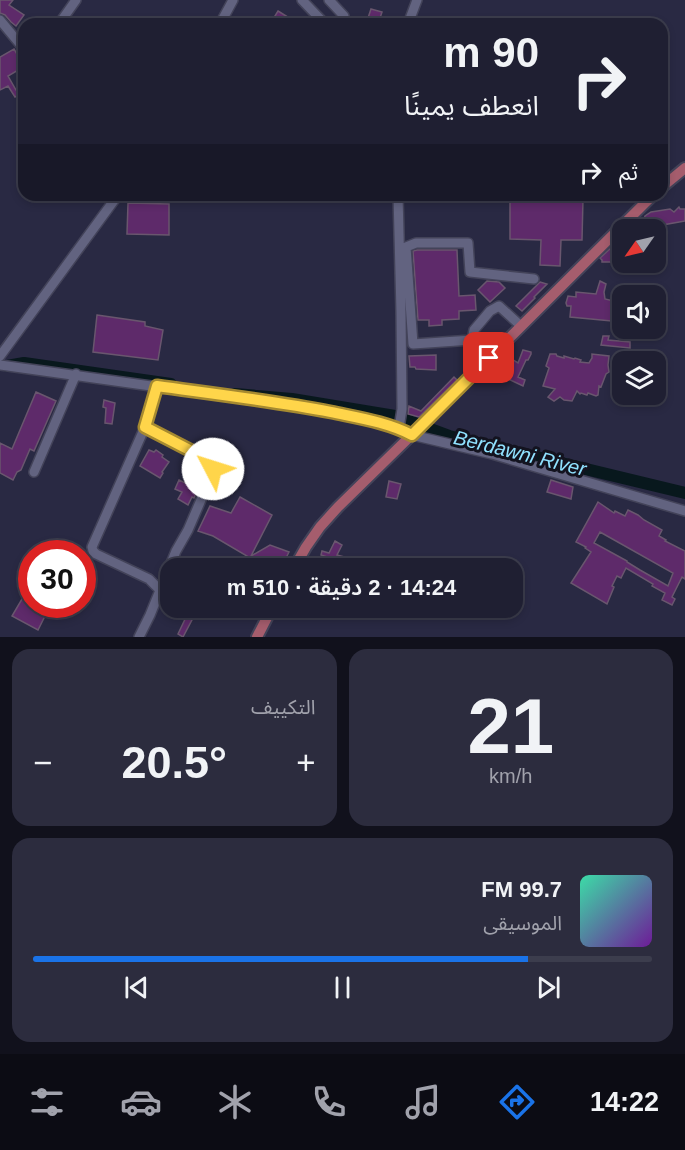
<!DOCTYPE html>
<html lang="ar">
<meta charset="utf-8">
<style>
:root{--surface:#1f1f32;--page:#2c2c3e;--text:#f1f3f6;--muted:#a1a2ac;--line:#3c3d4d;--accent:#1a73e8}
body{margin:0;font-family:Helvetica,"Noto Sans Arabic",sans-serif;background:var(--page);color:var(--text);direction:rtl;height:100vh;display:flex;flex-direction:column;font-size:22px;white-space:nowrap}
*{box-sizing:border-box;margin:0}
p{font-size:20px;color:var(--muted)}
.icon{flex:none;width:33px;height:33px;fill:none;stroke:currentColor;stroke-width:2;stroke-linecap:round;stroke-linejoin:round}
.map{position:relative;height:637px;overflow:hidden;direction:ltr}
.sheet{display:flex;flex-direction:column;gap:12px;padding:12px;background:#11111c;flex:1}
.sheet>*{flex:none}
.hud{position:absolute;left:18px;top:18px;width:650px;height:183px;border-radius:18px;box-shadow:0 3px 9px #0003,0 0 0 2px var(--line);direction:rtl;background:#1f1f32;color:var(--text);overflow:hidden}
.needle{width:39px;rotate:236deg}
.tools{position:absolute;left:612px;top:219px;display:grid;gap:12px}
.tools a{display:grid;place-items:center;width:54px;height:54px;border-radius:12px;background:var(--surface);box-shadow:0 3px 9px #0003,0 0 0 2px var(--line);font-size:30px}
.speed{position:absolute;left:18px;top:540px;display:flex;gap:12px;font-size:30px;font-weight:700;text-align:center}
.speed>*{display:grid;place-content:center;width:78px;height:78px;border-radius:50%;background:var(--surface);box-shadow:0 3px 9px #0003,0 0 0 2px var(--line);line-height:1}
.speed .limit{border:9px solid #d22;background:#fff;color:#111}
.pin{position:absolute;display:grid;place-items:center;width:51px;height:51px;color:#fff;margin:-26px;border-radius:12px;box-shadow:0 3px 9px #0006}
.me{position:absolute;width:66px;margin:-33px;rotate:310deg;stroke-linejoin:round;filter:drop-shadow(0 0 4px #0008)}
.turn{display:flex;align-items:center;gap:21px;height:126px;padding:0 30px;font-size:27px}
.turn .icon{width:78px;height:78px;stroke-width:2.5}
.turn b{display:block;font-size:42px;line-height:51px}
.then{display:flex;align-items:center;height:57px;padding:0 30px;background:#0003;gap:12px;font-size:22px}
.big{font-size:45px;font-weight:600;line-height:1.1}
.sheet .card{flex:1;display:flex;flex-direction:column;justify-content:center;gap:9px;min-width:0;padding:0 21px;border-radius:18px;background:var(--page)}
.sheet .dial{align-items:center;gap:0}
.dial b{font-size:78px;line-height:1}
.song{display:flex;align-items:center;gap:18px}
.cover{width:72px;height:72px;border-radius:9px;background:linear-gradient(135deg,hsl(160 70% 55%),hsl(280 70% 35%))}
.played{height:6px;border-radius:3px;background:linear-gradient(90deg,var(--accent) 80%,var(--line) 80%)}
.keys{display:flex;justify-content:space-around;direction:ltr}
.heat{display:flex;justify-content:space-between;align-items:center;font-size:33px;direction:ltr}
.sheet .tiles{flex:1;display:grid;gap:12px;grid-template-columns:1fr 1fr}
.card:last-child{grid-column:span 2}
.trip{position:absolute;left:160px;top:558px;width:363px;height:60px;border-radius:18px;background:var(--surface);box-shadow:0 3px 9px #0003,0 0 0 2px var(--line);font-weight:600;line-height:60px;text-align:center;direction:rtl}
.tab-bar{display:flex;height:96px;justify-content:space-around;align-items:center;background:#0c0c14;color:var(--muted)}
.tab-bar .icon{width:42px;height:42px}
.tab-bar .current{color:var(--accent)}
.tab-bar b{font-size:27px;color:var(--text)}
.map>svg:first-child{display:block}
.lines{fill:none;stroke-linecap:round;stroke-linejoin:round}
.river{stroke:#08181d;stroke-width:12}
.building{fill:#5e2a6a;stroke:#69566e;stroke-width:1.5;fill-rule:evenodd}
.minor-casing{stroke:#434359;stroke-width:12}
.major-casing{stroke:#434359;stroke-width:14}
.minor{stroke:#626380;stroke-width:9}
.major{stroke:#a55d6d;stroke-width:10}
.route-casing{stroke:#a68a30;stroke-width:15}
.route{stroke:#ffd54a;stroke-width:10}
.labels{text-anchor:middle;dominant-baseline:central;stroke-width:6;stroke-linejoin:round;paint-order:stroke}
.water-label{font-size:20px;font-style:italic;fill:#90e2ff;stroke:#13131f}
</style>
<div class="map">
<svg width="685" height="637" viewBox="0 0 685 637">
<rect width="100%" height="100%" fill="#292943"/>
<g class="lines">
<path class="river" d="M 7,366 L 24,363 L 171,384
M 235,394 L 292,399 L 395,416 L 449,436 L 685,493"/>
</g>
<path class="building" d="M 0,0 L 13,0 L 9,5 L 24,15 L 16,26 L 11,22 L 5,15 L 0,13 Z
M 371,9 L 382,12 L 378,24 L 366,24 Z
M 278,11 L 299,24 L 270,24 Z
M 14,49 L 21,61 L 17,64 L 20,69 L 8,76 L 16,90 L 18,89 L 21,94 L 15,97 L 8,86 L 0,90 L 0,57 Z
M 510,197 L 583,199 L 582,240 L 561,240 L 560,266 L 540,265 L 541,240 L 510,239 Z
M 128,203 L 169,204 L 169,235 L 127,234 Z
M 679,207 L 680,209 L 685,209 L 685,221 L 657,226 L 657,230 L 641,230 L 640,222 L 643,222 L 645,216 L 651,212 L 670,209 L 674,212 Z
M 612,247 L 622,256 L 622,262 L 602,262 L 602,260 L 600,258 Z
M 417,250 L 457,250 L 459,296 L 475,295 L 476,310 L 459,311 L 459,319 L 442,320 L 442,325 L 429,326 L 429,320 L 418,320 L 413,251 Z
M 487,281 L 499,282 L 505,288 L 490,302 L 478,290 Z
M 600,281 L 606,284 L 604,292 L 605,299 L 622,303 L 622,322 L 570,317 L 571,306 L 567,306 L 566,303 L 568,296 L 576,297 L 576,292 L 596,294 Z
M 540,282 L 547,284 L 534,297 L 535,298 L 522,311 L 516,306 Z
M 97,315 L 145,322 L 145,326 L 163,330 L 158,360 L 93,352 Z
M 603,336 L 609,336 L 608,340 L 630,342 L 630,348 L 601,345 Z
M 523,350 L 531,352 L 531,354 L 528,360 L 526,360 L 518,377 L 525,380 L 523,386 L 506,378 L 507,376 L 503,375 L 508,365 L 502,361 L 505,355 L 518,363 Z
M 550,354 L 556,354 L 557,356 L 564,358 L 564,356 L 574,359 L 575,358 L 581,360 L 580,362 L 589,363 L 592,358 L 592,354 L 609,356 L 608,365 L 609,372 L 606,374 L 601,387 L 599,386 L 598,395 L 596,396 L 588,393 L 587,395 L 581,393 L 580,394 L 577,391 L 572,401 L 564,400 L 560,397 L 554,401 L 548,397 L 555,389 L 543,386 L 549,368 L 546,366 Z
M 436,355 L 436,370 L 416,369 L 415,367 L 410,367 L 409,356 Z
M 454,377 L 457,380 L 419,417 L 408,414 L 409,406 L 421,411 Z
M 36,392 L 56,401 L 34,451 L 30,449 L 21,470 L 17,472 L 13,480 L 0,473 L 0,443 L 12,449 Z
M 104,400 L 115,403 L 112,424 L 105,423 L 106,408 L 103,407 Z
M 149,450 L 154,452 L 156,450 L 163,455 L 162,457 L 169,462 L 162,472 L 163,473 L 160,478 L 140,466 Z
M 221,468 L 234,475 L 229,487 L 221,483 L 219,486 L 215,484 Z
M 179,480 L 198,489 L 194,498 L 192,497 L 188,505 L 178,499 L 182,492 L 175,489 Z
M 551,480 L 573,487 L 571,499 L 547,492 Z
M 389,481 L 401,484 L 397,499 L 386,497 Z
M 240,497 L 272,515 L 251,556 L 270,545 L 289,552 L 281,568 L 253,568 L 257,562 L 213,536 L 198,531 L 210,506 L 231,513 Z
M 598,502 L 614,513 L 615,511 L 625,516 L 628,510 L 638,515 L 644,520 L 662,530 L 659,536 L 666,540 L 665,541 L 685,551 L 685,579 L 682,577 L 672,597 L 675,599 L 672,605 L 662,600 L 665,593 L 652,586 L 653,584 L 626,568 L 621,578 L 617,576 L 612,586 L 614,587 L 607,604 L 571,583 L 591,552 L 585,548 L 586,547 L 576,542 ZM 600,532 L 673,573 L 668,586 L 640,570 L 627,562 L 627,561 L 594,543 Z
M 335,541 L 342,545 L 337,555 L 352,559 L 350,568 L 336,568 L 337,560 L 321,555 L 322,551 L 329,553 Z
M 365,561 L 384,565 L 385,563 L 401,567 L 400,568 L 363,568 Z
M 32,582 L 32,604 L 51,604 L 38,630 L 12,616 Z
M 188,613 L 194,616 L 183,637 L 178,634 Z"/>
<g class="lines">
<g class="minor-casing">
<path id="minor" d="M 302,0 L 325,24
M 329,0 L 344,16
M 0,20 L 24,49
M 59,24 L 76,0
M 220,24 L 233,0
M 408,24 L 417,0
M 398,195 L 401,312 L 402,409 L 399,428
M 521,326 L 499,306 L 490,311 L 474,330 L 472,340 L 413,344 L 406,247 L 416,243 L 468,243 L 470,272 L 534,279
M 0,356 L 118,195
M 0,365 L 302,407 L 372,420 L 399,428 L 412,435 L 492,454 L 685,511
M 157,386 L 145,427 L 92,547 L 93,551 L 96,554 L 149,579 L 160,590
M 34,472 L 76,374
M 139,637 L 150,615 L 176,551 L 188,530 L 213,472 C 213,465 210,462 205,458 L 145,427"/>
</g>
<g class="major-casing">
<path id="major" d="M 662,187 L 685,168
M 294,568 L 306,547 L 320,527 L 338,507 L 432,415 L 653,195
M 257,637 L 272,608"/>
</g>
<use href="#minor" class="minor"/>
<use href="#major" class="major"/>
</g>
<g class="lines">
<g class="route-casing">
<path id="route" d="M 213,469 L 211,464 L 205,458 L 145,427 L 157,386 C 215,394 274,401 331,412 C 359,418 387,422 412,435 L 489,358"/>
</g>
<use href="#route" class="route"/>
</g>
<g class="labels">
<g class="water-label">
<text transform="translate(520 453) rotate(14)">Berdawni River</text>
</g>
</g>
</svg>
<div class="tools">
<a><svg class="needle" viewBox="-14 -14 28 28"><path d="M0-13l5 13h-10z" fill="#e53935"/><path d="M0 13l5-13h-10z" fill="#a1a2ac"/></svg></a>
<a><svg class="icon" aria-label="sound" viewBox="0 0 24 24"><path d="M4 9h4l5-4v14l-5-4H4zM17 9q2 3 0 6"/></svg></a>
<a><svg class="icon" aria-label="layers" viewBox="0 0 24 24"><path d="M12 4l9 5-9 5-9-5zM3 14l9 5 9-5"/></svg></a>
</div>
<div class="speed"><div class="limit">30</div></div>
<div class="pin" style="left:489px;top:358px;background:#d93025"><svg class="icon" aria-label="arrive" viewBox="0 0 24 24"><path d="M6 21V4h12l-3 4 3 4H6"/></svg></div>
<svg class="me" style="left:213px;top:469px" viewBox="-20 -20 40 40"><circle r="19" fill="#fff"/><path d="M0-13L10 11 0 6-10 11z" fill="#ffd54a"/></svg>
<div class="trip">14:24 · 2 دقيقة · 510 m</div>
<div class="hud">
<div class="turn"><svg class="icon" aria-label="right" viewBox="0 0 24 24"><path d="M7 20v-9h11M14 6l5 5-5 5"/></svg><div><b>90 m</b>انعطف يمينًا</div></div>
<div class="then">ثم<svg class="icon" aria-label="right" viewBox="0 0 24 24"><path d="M7 20v-9h11M14 6l5 5-5 5"/></svg></div>
</div>
</div>
<section class="sheet">
<div class="tiles">
<div class="card dial"><b>21</b><p>km/h</p></div>
<div class="card"><p>التكييف</p>
<div class="heat"><a>−</a><b class="big">20.5°</b><a>+</a></div>
</div>
<div class="card">
<div class="song"><i class="cover"></i><div><b>99.7 FM</b><p>الموسيقى</p></div></div>
<div class="played"></div>
<div class="keys"><svg class="icon" aria-label="previous" viewBox="0 0 24 24"><path d="M18 5L8 12l10 7zM5 5v14"/></svg><svg class="icon" aria-label="pause" viewBox="0 0 24 24"><path d="M8 5v14M16 5v14"/></svg><svg class="icon" aria-label="next" viewBox="0 0 24 24"><path d="M6 5l10 7-10 7zM19 5v14"/></svg></div>
</div>
</div>
</section>
<nav class="tab-bar">
<b>14:22</b>
<svg class="icon current" aria-label="directions" viewBox="0 0 24 24"><path d="M12 3l9 9-9 9-9-9zM9 14v-3h6M13 9l2 2-2 2"/></svg>
<svg class="icon" aria-label="music" viewBox="0 0 24 24"><path d="M9 18V5l10-2v13"/><circle cx="6" cy="18" r="3"/><circle cx="16" cy="16" r="3"/></svg>
<svg class="icon" aria-label="phone" viewBox="0 0 24 24"><path d="M5 4h4l2 5-3 2q2 4 5 5l2-3 5 2v4C11 20 4 13 5 4z"/></svg>
<svg class="icon" aria-label="climate" viewBox="0 0 24 24"><path d="M12 3v18M4 7l16 10M4 17L20 7"/></svg>
<svg class="icon" aria-label="car" viewBox="0 0 24 24"><path d="M5 17H2v-5l4-1 3-4h7l3 4 3 1v5h-3M9 17h6M6 11h13"/><circle cx="7" cy="17" r="2"/><circle cx="17" cy="17" r="2"/></svg>
<svg class="icon" aria-label="filters" viewBox="0 0 24 24"><path d="M4 7h16M4 17h16"/><circle cx="9" cy="7" r="2"/><circle cx="15" cy="17" r="2"/></svg>
</nav>
